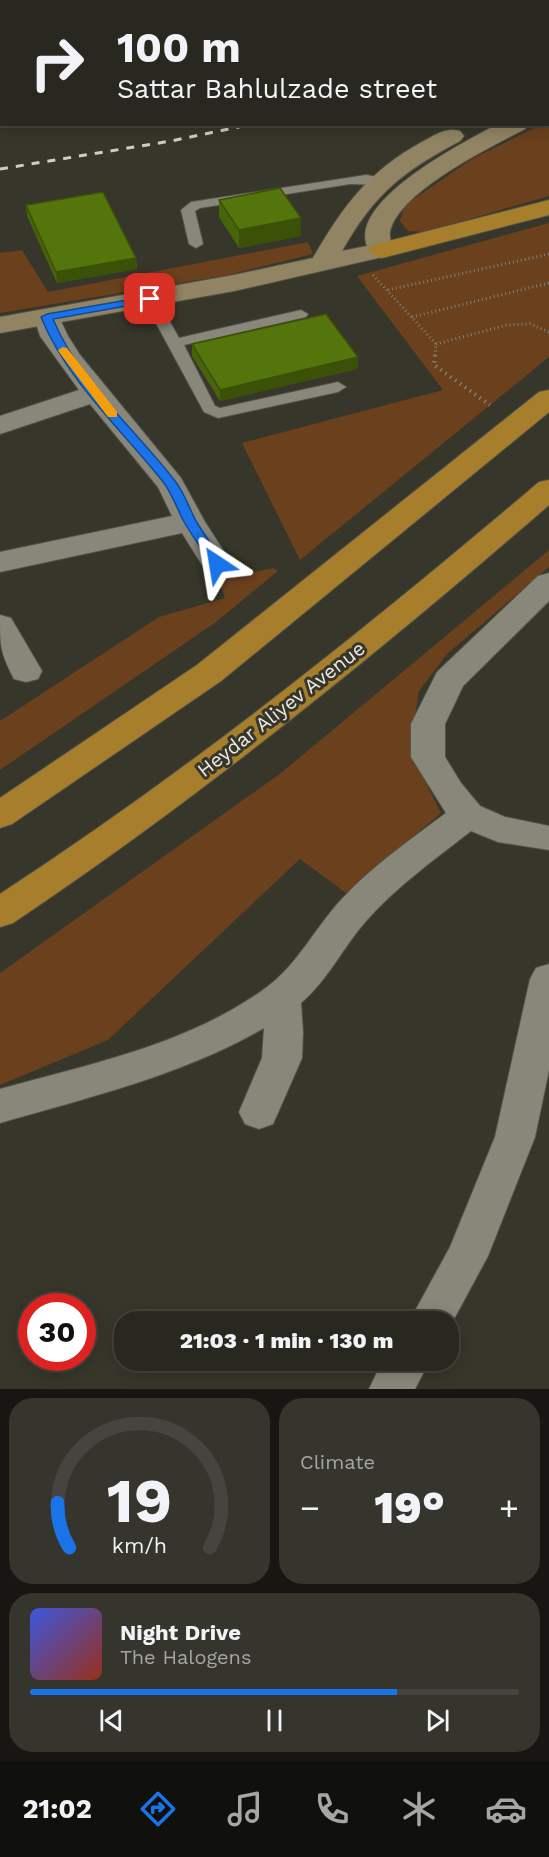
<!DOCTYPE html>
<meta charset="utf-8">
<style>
:root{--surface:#292820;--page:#35342d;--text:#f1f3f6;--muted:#a5a6a5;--line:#45443e;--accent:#1a73e8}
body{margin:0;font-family:"Work Sans",sans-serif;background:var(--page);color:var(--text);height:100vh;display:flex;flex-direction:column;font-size:22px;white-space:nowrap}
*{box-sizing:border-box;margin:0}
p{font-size:20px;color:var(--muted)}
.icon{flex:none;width:33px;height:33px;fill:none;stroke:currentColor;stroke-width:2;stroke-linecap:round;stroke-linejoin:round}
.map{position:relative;height:1389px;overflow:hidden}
.details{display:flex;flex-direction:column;gap:9px;padding:9px;background:#171612;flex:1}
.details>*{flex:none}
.guide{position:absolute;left:0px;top:0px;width:549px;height:126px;box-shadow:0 3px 15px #0003,0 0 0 2px var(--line);background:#292820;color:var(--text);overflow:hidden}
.speed{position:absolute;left:18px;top:1293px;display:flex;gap:12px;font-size:30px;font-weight:700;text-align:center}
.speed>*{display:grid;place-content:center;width:78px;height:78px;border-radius:50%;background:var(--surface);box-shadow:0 3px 15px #0003,0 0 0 2px var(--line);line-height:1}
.speed .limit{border:9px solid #d22;background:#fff;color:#111}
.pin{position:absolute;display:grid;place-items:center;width:51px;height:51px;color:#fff;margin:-26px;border-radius:12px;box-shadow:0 3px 9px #0006}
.me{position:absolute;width:66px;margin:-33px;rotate:327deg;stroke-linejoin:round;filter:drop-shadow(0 0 4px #0008)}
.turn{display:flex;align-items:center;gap:21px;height:126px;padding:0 18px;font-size:27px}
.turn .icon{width:78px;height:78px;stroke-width:2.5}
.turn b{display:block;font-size:42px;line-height:51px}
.big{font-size:45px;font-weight:800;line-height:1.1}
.details .tile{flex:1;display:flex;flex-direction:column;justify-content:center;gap:9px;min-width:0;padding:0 21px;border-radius:24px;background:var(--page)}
.details .dial{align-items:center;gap:0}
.dial svg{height:156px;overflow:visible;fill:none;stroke:var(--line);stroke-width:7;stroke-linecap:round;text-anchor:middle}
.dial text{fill:var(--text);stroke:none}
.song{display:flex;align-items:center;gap:18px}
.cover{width:72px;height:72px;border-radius:9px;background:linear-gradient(135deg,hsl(230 70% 55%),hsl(10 70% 35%))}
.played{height:6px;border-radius:3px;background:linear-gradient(90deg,var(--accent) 75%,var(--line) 75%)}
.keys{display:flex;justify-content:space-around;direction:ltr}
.heat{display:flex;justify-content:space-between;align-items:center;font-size:33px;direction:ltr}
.details .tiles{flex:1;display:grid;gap:9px;grid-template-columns:1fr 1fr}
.tile:last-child{grid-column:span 2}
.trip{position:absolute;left:114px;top:1311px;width:345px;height:60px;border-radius:24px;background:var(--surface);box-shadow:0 3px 15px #0003,0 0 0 2px var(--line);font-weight:800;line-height:60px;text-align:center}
.tab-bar{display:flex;height:96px;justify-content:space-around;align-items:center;background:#10100d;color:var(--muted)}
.tab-bar .icon{width:42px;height:42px}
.tab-bar .current{color:var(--accent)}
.tab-bar b{font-size:27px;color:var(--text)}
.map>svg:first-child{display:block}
.green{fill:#6a401d}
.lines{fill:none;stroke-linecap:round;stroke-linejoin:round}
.service-casing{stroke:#545349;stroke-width:2}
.minor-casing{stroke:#545349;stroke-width:2}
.secondary-casing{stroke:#545349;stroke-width:2}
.motorway-casing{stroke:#545349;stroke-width:2}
.path-far1{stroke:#818076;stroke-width:3;stroke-dasharray:1 3;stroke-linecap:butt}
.path{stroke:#818076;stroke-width:4;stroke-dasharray:1.5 4.5;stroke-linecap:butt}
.service{fill:#88877a;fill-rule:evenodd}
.minor{fill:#88877a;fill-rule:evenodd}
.secondary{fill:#918463;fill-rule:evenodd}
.motorway{fill:#a67e2c;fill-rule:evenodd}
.rail{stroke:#cfcec6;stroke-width:3;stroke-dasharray:8 8;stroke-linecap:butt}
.wall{fill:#48640a}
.shaded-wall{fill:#3b5108}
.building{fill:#54740c;stroke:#3b5108;stroke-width:1.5}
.route{fill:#1a73e8;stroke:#114b97;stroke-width:1.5}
.slow{fill:#f59e0b}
.labels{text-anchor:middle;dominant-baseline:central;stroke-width:6;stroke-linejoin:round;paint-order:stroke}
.street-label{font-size:20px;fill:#ecebe4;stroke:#37362a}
</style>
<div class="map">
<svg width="549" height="1389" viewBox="0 0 549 1389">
<rect width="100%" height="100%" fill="#37362a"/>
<path class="green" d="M 549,120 L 549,196 L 425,232 L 408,231 L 400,221 L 405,205 L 472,159 L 540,125 L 548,124 Z
M 549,223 L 549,357 L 300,560 L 242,443 L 443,390 L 357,276 Z
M 308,242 L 313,254 L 228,275 L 0,313 L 0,253 L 22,250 L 48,292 Z
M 549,550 L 549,567 L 447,654 L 419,691 L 410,751 L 441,813 L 346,893 L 300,859 L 108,1040 L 0,1085 L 0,973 L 281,773 Z
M 273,568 L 278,571 L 216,622 L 0,770 L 0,721 L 159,617 L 225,598 L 219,580 Z"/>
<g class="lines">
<g class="service-casing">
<path id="service" d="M 366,175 L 386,178 L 388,181 L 381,185 L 350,184 L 200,208 L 195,211 L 203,244 L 196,248 L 189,244 L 181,210 L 191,202 Z
M 150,295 L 157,299 L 179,338 L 301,310 L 308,314 L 306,317 L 184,345 L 215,406 L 220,408 L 338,382 L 346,387 L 338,392 L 218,418 L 204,412 L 143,299 Z"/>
</g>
<g class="minor-casing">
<path id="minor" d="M 79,0 L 101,0 L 101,2 L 79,2 Z
M 394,0 L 416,0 L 416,2 L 395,2 Z
M 549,19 L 549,33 L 548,34 L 548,20 Z
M 0,94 L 2,94 L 2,108 L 0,108 Z
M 47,309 L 56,311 L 68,336 L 80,355 L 181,478 L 205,522 L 232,564 L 228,571 L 217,574 L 206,571 L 182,533 L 0,572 L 0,552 L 172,516 L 158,487 L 90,404 L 0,434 L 0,416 L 79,390 L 40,336 L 34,317 L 38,311 Z
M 549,573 L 549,601 L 463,686 L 445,724 L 445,757 L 461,783 L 480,806 L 505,817 L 549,826 L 549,850 L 498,842 L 471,831 C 435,859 397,886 366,921 C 343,947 328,980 301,1003 L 303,1032 L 302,1058 L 273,1124 L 259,1129 L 245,1124 L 239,1112 L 262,1058 L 264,1028 C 183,1075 90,1097 0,1123 L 0,1089 C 91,1064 190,1044 267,987 C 298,964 315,928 341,900 C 372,866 410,840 446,813 L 411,757 L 411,724 L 437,672 L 538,576 Z
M 0,615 L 11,618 L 42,671 L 38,679 L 26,682 L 14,679 C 0,651 0,647 0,615 Z
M 549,964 L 549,1070 L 535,1137 L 488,1256 L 448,1330 L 448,1322 L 409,1322 L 450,1247 L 495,1137 L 530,979 L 536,968 Z
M 383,1360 L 430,1360 L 415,1389 L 369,1389 Z"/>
</g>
<g class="secondary-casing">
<path id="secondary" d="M 498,124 L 528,124 L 525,129 C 490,147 398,192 390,232 C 389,239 392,245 395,250 L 391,255 L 234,291 L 0,333 L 0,317 L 234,275 L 313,258 C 343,206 369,171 422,142 C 435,135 446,127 460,131 L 464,136 L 460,141 C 403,171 374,194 342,251 L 367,246 C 349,200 466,141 498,124 Z"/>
</g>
<g class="motorway-casing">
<path id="motorway" d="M 549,200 L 549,215 L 382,258 L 373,255 L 369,250 L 373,245 Z
M 549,390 L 549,412 L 221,681 L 12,824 L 0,828 L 0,798 L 197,665 L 539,392 Z
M 549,480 L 549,505 C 377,654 202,796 13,923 L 0,927 L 0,894 C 190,770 366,629 539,482 Z"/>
</g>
<path class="path-far1" d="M 373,275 L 436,344 L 435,356
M 388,290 L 549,254
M 412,317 L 549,283
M 436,344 L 507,325 L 530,324 L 549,332"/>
<path class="path" d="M 435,355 L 434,365 L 490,405"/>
<use href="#service" class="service"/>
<use href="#minor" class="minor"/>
<use href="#secondary" class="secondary"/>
<use href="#motorway" class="motorway"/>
<path class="rail" d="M 0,169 L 171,141 L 253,124"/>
</g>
<path class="wall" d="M 219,200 L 301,218 L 301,236 L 239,248 L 219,217 Z
M 26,205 L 136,258 L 137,269 L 57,283 L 27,216 Z
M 192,344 L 358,357 L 357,369 L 220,401 L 192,356 Z"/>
<path class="shaded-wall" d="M 301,218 L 301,236 L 239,248 L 239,230 Z
M 136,258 L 137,269 L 57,283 L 56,272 Z
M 358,357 L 357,369 L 220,401 L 220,390 Z"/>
<path class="building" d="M 280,188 L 301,218 L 239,230 L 219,200 Z
M 103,192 L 136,258 L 56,272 L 26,205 Z
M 326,314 L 358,357 L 220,390 L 192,344 Z"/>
<path class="route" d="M 150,296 L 154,297 L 154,301 L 53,319 C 79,382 134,428 175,481 C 184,492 189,508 196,521 C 205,536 215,549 224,564 L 217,568 L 213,566 C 203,551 192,536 183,520 C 177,508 172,494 164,483 C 122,430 67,381 41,317 L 47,314 Z"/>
<path class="slow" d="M 63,347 L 67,348 L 117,412 L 117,417 L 108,417 L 59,352 L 58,350 Z"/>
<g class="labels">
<g class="street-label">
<text transform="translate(281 709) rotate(-38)">Heydar Aliyev Avenue</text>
</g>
</g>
</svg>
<div class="speed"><div class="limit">30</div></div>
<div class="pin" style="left:150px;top:299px;background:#d93025"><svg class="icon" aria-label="arrive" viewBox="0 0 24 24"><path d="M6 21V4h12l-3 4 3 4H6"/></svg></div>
<svg class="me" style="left:217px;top:564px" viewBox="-20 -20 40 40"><path d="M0-17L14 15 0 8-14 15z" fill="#1a73e8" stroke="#fff" stroke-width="4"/></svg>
<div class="trip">21:03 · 1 min · 130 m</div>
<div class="guide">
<div class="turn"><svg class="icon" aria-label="right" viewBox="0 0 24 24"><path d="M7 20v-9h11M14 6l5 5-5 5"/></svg><div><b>100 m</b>Sattar Bahlulzade street</div></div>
</div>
</div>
<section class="details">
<div class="tiles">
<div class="tile dial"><svg viewBox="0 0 100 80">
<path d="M14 69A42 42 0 1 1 86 69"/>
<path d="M14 69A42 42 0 0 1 8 46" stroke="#1a73e8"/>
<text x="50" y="56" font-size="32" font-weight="700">19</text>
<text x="50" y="72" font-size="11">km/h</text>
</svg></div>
<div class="tile"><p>Climate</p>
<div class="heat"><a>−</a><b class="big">19°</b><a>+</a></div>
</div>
<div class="tile">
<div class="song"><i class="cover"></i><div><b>Night Drive</b><p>The Halogens</p></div></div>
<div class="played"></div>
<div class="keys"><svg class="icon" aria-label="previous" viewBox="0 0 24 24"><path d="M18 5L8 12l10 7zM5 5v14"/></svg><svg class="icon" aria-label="pause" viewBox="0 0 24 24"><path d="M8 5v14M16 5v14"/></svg><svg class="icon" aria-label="next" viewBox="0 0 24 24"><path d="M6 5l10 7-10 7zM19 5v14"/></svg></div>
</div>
</div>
</section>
<nav class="tab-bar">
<b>21:02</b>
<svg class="icon current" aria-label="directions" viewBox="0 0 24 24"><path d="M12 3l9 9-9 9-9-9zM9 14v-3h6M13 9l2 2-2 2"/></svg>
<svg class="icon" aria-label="music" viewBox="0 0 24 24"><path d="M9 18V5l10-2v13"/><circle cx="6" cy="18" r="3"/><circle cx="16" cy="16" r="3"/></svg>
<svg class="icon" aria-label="phone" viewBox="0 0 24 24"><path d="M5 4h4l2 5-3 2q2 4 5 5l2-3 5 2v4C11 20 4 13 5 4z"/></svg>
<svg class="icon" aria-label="climate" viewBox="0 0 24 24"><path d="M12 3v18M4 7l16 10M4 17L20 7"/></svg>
<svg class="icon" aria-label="car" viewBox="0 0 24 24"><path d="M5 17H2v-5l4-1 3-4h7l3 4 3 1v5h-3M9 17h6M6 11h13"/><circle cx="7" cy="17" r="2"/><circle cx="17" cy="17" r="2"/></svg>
</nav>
